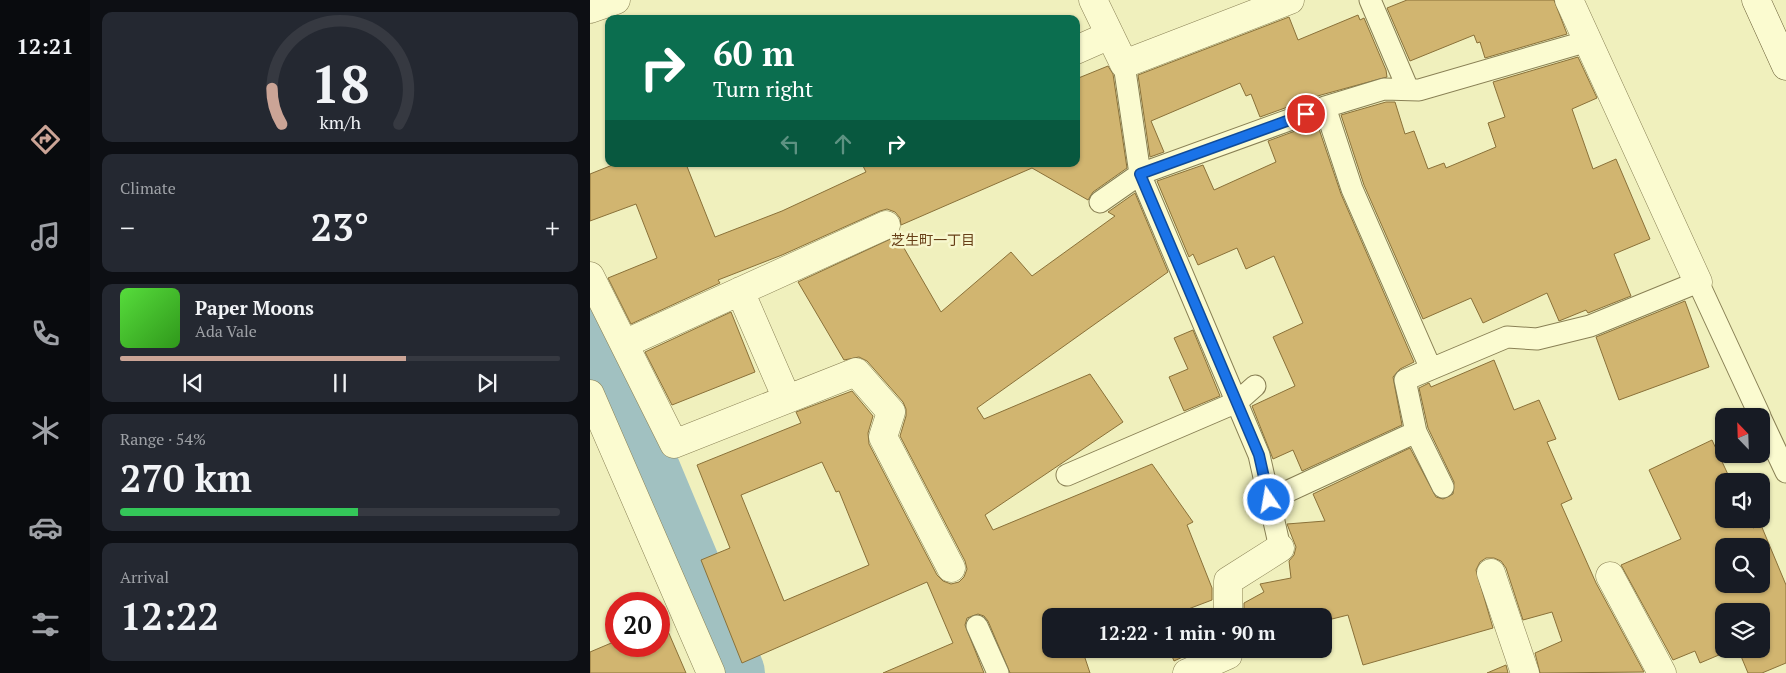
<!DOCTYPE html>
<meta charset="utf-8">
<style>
:root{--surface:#171b24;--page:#242831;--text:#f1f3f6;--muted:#9ea1a6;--line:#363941;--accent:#cba496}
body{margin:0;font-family:"PT Serif","Noto Sans JP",serif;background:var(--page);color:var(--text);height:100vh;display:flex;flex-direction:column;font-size:19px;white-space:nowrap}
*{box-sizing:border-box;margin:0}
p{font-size:16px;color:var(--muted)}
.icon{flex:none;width:28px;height:28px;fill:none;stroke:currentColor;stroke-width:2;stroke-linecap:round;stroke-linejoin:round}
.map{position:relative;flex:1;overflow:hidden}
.details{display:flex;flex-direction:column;gap:12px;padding:12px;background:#0d0f14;width:500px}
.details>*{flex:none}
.top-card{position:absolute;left:15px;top:15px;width:475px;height:152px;border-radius:10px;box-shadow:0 1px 4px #0004;background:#0b6e4f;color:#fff;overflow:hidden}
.needle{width:32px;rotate:337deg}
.fabs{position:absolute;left:1125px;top:408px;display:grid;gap:10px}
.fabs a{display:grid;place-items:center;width:55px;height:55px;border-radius:10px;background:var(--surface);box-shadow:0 1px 4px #0004;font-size:25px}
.speed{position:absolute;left:15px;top:592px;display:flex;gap:10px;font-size:25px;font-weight:700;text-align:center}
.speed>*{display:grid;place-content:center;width:65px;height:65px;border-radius:50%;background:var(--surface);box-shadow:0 1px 4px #0004;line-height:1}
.speed .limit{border:8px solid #d22;background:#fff;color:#111}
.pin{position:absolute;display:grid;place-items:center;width:42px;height:42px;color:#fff;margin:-21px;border:2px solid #fff;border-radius:50%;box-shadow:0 1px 5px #0007}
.me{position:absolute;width:55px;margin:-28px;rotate:348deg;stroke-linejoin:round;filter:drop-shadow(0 0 4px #0008)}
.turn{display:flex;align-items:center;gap:18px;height:105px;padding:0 25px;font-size:22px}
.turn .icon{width:65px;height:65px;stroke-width:2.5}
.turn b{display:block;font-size:35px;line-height:42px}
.lanes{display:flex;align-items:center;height:48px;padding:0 25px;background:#0003;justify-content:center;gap:25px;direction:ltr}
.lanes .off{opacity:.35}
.big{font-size:38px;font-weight:700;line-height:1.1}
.details .widget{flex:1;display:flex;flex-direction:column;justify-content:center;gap:8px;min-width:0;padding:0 18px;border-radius:10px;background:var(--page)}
.details .dial{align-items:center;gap:0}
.dial svg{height:130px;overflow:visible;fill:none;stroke:var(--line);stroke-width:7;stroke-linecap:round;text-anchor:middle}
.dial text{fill:var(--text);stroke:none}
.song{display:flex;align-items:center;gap:15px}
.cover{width:60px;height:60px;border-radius:8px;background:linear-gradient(135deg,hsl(110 70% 55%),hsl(110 70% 35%))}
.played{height:5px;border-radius:2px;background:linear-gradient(90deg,var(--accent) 65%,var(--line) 65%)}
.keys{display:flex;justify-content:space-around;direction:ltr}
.heat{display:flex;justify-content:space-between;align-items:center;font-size:28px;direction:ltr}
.charge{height:8px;border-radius:4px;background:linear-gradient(90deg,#34c759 54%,var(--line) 0)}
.trip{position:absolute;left:452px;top:608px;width:290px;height:50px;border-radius:10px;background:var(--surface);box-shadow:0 1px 4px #0004;font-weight:700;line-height:50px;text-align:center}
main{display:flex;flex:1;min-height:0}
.tabs{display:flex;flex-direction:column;width:90px;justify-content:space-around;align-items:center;background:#090b0e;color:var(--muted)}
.tabs .icon{width:35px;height:35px}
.tabs .on{color:var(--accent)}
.tabs b{font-size:22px;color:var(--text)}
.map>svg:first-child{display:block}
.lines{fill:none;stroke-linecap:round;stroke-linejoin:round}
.river{stroke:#a1c1c1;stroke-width:66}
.building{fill:#d1b570;stroke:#8a7139;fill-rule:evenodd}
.lane-casing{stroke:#898055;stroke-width:23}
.street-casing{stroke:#898055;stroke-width:29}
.secondary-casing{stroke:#6b6038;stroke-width:29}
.lane{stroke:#fbfbd0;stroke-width:21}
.street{stroke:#fbfbd0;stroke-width:28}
.secondary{stroke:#fbfbd0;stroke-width:28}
.route-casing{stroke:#114b97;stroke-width:12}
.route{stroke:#1a73e8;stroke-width:9}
.labels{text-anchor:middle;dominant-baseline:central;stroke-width:5;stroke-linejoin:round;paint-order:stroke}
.neighbourhood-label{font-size:14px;fill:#673f17;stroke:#f7f7cd}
</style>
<main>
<nav class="tabs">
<b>12:21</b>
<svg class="icon on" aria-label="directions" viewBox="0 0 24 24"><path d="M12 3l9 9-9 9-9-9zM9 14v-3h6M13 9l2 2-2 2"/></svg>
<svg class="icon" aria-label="music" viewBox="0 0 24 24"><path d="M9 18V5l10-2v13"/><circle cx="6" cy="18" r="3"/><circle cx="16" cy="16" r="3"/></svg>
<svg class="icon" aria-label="phone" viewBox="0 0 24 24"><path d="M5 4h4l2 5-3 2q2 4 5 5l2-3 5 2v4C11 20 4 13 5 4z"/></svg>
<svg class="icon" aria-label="climate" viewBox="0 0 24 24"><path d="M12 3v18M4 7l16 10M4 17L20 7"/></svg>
<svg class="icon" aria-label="car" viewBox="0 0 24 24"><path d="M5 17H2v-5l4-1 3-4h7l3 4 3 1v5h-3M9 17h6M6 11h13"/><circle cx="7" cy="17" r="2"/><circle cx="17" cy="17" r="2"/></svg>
<svg class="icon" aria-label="filters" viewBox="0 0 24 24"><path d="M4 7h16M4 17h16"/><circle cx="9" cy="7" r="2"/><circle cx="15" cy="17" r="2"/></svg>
</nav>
<section class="details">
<div class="widget dial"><svg viewBox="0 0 100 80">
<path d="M14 69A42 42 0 1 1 86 69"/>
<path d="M14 69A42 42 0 0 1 8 47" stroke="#cba496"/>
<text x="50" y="56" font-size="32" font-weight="700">18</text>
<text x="50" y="72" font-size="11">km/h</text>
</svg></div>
<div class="widget"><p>Climate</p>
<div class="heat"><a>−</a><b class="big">23°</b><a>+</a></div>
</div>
<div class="widget">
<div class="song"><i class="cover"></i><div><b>Paper Moons</b><p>Ada Vale</p></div></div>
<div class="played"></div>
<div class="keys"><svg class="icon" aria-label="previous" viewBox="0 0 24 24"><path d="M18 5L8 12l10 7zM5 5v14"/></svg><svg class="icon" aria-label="pause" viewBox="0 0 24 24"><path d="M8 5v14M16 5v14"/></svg><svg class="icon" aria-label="next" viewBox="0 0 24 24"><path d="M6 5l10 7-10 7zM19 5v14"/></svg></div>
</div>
<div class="widget"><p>Range · 54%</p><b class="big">270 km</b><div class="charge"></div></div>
<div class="widget"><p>Arrival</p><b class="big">12:22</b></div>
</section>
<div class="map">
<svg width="1196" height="673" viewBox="0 0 1196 673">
<rect width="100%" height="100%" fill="#f0f0bd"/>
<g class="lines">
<path class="river" d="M 0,333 L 142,673"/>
</g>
<path class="building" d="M 817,0 L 964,0 L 977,34 L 895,58 L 890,42 L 887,43 L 884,35 L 820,61 L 797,8 Z
M 768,15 L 770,20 L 774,18 L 796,70 L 797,77 L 731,95 L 670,117 L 661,94 L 656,96 L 650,83 L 561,121 L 574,152 L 560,157 L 548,75 L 699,17 L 708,40 Z
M 988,57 L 1007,98 L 982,109 L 1003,169 L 1026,159 L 1060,239 L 1024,254 L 1041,296 L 998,313 L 996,310 L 969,321 L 957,293 L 893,323 L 881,298 L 833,319 L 774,185 L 751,115 L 796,102 L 805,102 L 815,134 L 824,131 L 838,169 L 854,163 L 856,168 L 906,147 L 898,123 L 915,117 L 903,82 Z
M 518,66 L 523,74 L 537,168 L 503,192 L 498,200 L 442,168 L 311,225 L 310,218 L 305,212 L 297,209 L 290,211 L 192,255 L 128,280 L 130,283 L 41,324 L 18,278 L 67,258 L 46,204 L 0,221 L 0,174 L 25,164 L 96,164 L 125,237 L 192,211 L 276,172 L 272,164 L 486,164 L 486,79 Z
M 727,123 L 751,194 L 824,362 L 810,369 L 803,377 L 812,425 L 712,471 L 703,450 L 683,459 L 662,406 L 705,386 L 683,337 L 713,323 L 684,256 L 656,269 L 647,248 L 608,265 L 603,254 L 599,257 L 567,181 L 613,165 L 624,190 L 686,162 L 678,141 Z
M 545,193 L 578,272 L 387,408 L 394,419 L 500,374 L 533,422 L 395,515 L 403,530 L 562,464 L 603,522 L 597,525 L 622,588 L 622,600 L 593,611 L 595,616 L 461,616 L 461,649 L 492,649 L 500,673 L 420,673 L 398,621 L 394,616 L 388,614 L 377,618 L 375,625 L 394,673 L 293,673 L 363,643 L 337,582 L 152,663 L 111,560 L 140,548 L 107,465 L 211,423 L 206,412 L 262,391 L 283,416 L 278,433 L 279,444 L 347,575 L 353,581 L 361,584 L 369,582 L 374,577 L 377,569 L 375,561 L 310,436 L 316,416 L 316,409 L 313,402 L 277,361 L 269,357 L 254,360 L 208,282 L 307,236 L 351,312 L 421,252 L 442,276 L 525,216 L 518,212 ZM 232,462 L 246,492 L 249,491 L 279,565 L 194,601 L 151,495 Z
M 1095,301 L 1119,367 L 1029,400 L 1006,337 Z
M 141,312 L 165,372 L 82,405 L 55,352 Z
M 603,330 L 630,396 L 594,411 L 579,377 L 598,369 L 584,338 Z
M 904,360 L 924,410 L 949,400 L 966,439 L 957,442 L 982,499 L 971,504 L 1006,583 L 1054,672 L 950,673 L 945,653 L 972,641 L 962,612 L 933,620 L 916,568 L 911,561 L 904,558 L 896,558 L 890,562 L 886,570 L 903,628 L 773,665 L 758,615 L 734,621 L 734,616 L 654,616 L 654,603 L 674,592 L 670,584 L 701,578 L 699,561 L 704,555 L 706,547 L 697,524 L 735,521 L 723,494 L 820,448 L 846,497 L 853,499 L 863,494 L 864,482 L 838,428 L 829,388 L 839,383 L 841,387 Z
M 1122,440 L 1141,481 L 1134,481 L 1134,519 L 1159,519 L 1163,528 L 1171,525 L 1196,585 L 1196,663 L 1172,673 L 1158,673 L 1148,649 L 1171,649 L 1171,611 L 1134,611 L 1134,649 L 1143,649 L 1110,663 L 1105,651 L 1083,660 L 1031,565 L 1091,539 L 1059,470 ZM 1134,546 L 1171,546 L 1171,584 L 1134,584 Z
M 74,622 L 96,673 L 0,673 L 0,652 L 26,641 L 26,646 L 69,646 L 69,624 Z
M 579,649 L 610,649 L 584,661 Z
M 916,665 L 918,673 L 897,673 Z"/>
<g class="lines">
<g class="lane-casing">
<path id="lane" d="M 780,0 L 818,89
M 534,64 L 550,174 L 669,455 L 690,548
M 735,107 L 762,189 L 841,369
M 510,202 L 550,174 L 735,107 L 794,89 L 829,90 L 998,41
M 1171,419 L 1196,472
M 477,475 L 647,402 L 665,386
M 853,487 L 826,432 L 815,380 L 917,337 L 947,339 L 1000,326 L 1108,282 L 1170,416
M 679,500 L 826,432
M 387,626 L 408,673"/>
</g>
<g class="street-casing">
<path id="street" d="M 503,0 L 534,64 L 700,0
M 979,0 L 1108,282
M 0,9 L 26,0
M 486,50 L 520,35
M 0,276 L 84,444 L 266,372 L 301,412 L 293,437 L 361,568
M 150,291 L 197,399
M 34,344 L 296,225
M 0,394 L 121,673
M 901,573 L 935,673
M 1020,576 L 1072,673
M 638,616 L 638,581 L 690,548
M 597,673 L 638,655 L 638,649"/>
</g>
<g class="secondary-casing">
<path id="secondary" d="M 1166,0 L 1196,66"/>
</g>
<use href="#lane" class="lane"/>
<use href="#street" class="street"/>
<use href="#secondary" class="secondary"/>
</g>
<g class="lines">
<g class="route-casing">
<path id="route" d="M 679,500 L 669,455 L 550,174 L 716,114"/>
</g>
<use href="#route" class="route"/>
</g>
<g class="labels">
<g class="neighbourhood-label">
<text x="343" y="239">芝生町一丁目</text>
</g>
</g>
</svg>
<div class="fabs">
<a><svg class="needle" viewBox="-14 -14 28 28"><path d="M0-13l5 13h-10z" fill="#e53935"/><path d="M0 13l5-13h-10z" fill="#9ea1a6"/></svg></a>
<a><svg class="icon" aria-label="sound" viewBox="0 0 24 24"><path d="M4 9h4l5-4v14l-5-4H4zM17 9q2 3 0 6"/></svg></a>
<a><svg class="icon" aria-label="search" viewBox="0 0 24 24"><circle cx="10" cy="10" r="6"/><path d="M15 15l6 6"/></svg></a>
<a><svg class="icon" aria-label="layers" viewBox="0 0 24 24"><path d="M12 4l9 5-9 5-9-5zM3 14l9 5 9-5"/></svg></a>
</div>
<div class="speed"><div class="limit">20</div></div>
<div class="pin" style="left:716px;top:114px;background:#d93025"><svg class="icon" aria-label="arrive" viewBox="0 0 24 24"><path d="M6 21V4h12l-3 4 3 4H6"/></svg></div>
<svg class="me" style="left:679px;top:500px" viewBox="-20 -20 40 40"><circle r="17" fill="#1a73e8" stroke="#fff" stroke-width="3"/><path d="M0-11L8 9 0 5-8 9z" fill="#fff"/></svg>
<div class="trip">12:22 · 1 min · 90 m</div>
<div class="top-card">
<div class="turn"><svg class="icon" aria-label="right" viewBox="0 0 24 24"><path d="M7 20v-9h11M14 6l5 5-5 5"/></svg><div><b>60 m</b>Turn right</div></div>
<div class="lanes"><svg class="icon off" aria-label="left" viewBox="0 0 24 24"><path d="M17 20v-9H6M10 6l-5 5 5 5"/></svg><svg class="icon off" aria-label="ahead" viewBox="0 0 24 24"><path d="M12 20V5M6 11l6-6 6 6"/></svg><svg class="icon" aria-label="right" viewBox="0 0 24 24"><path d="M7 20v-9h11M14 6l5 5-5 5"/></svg></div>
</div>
</div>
</main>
